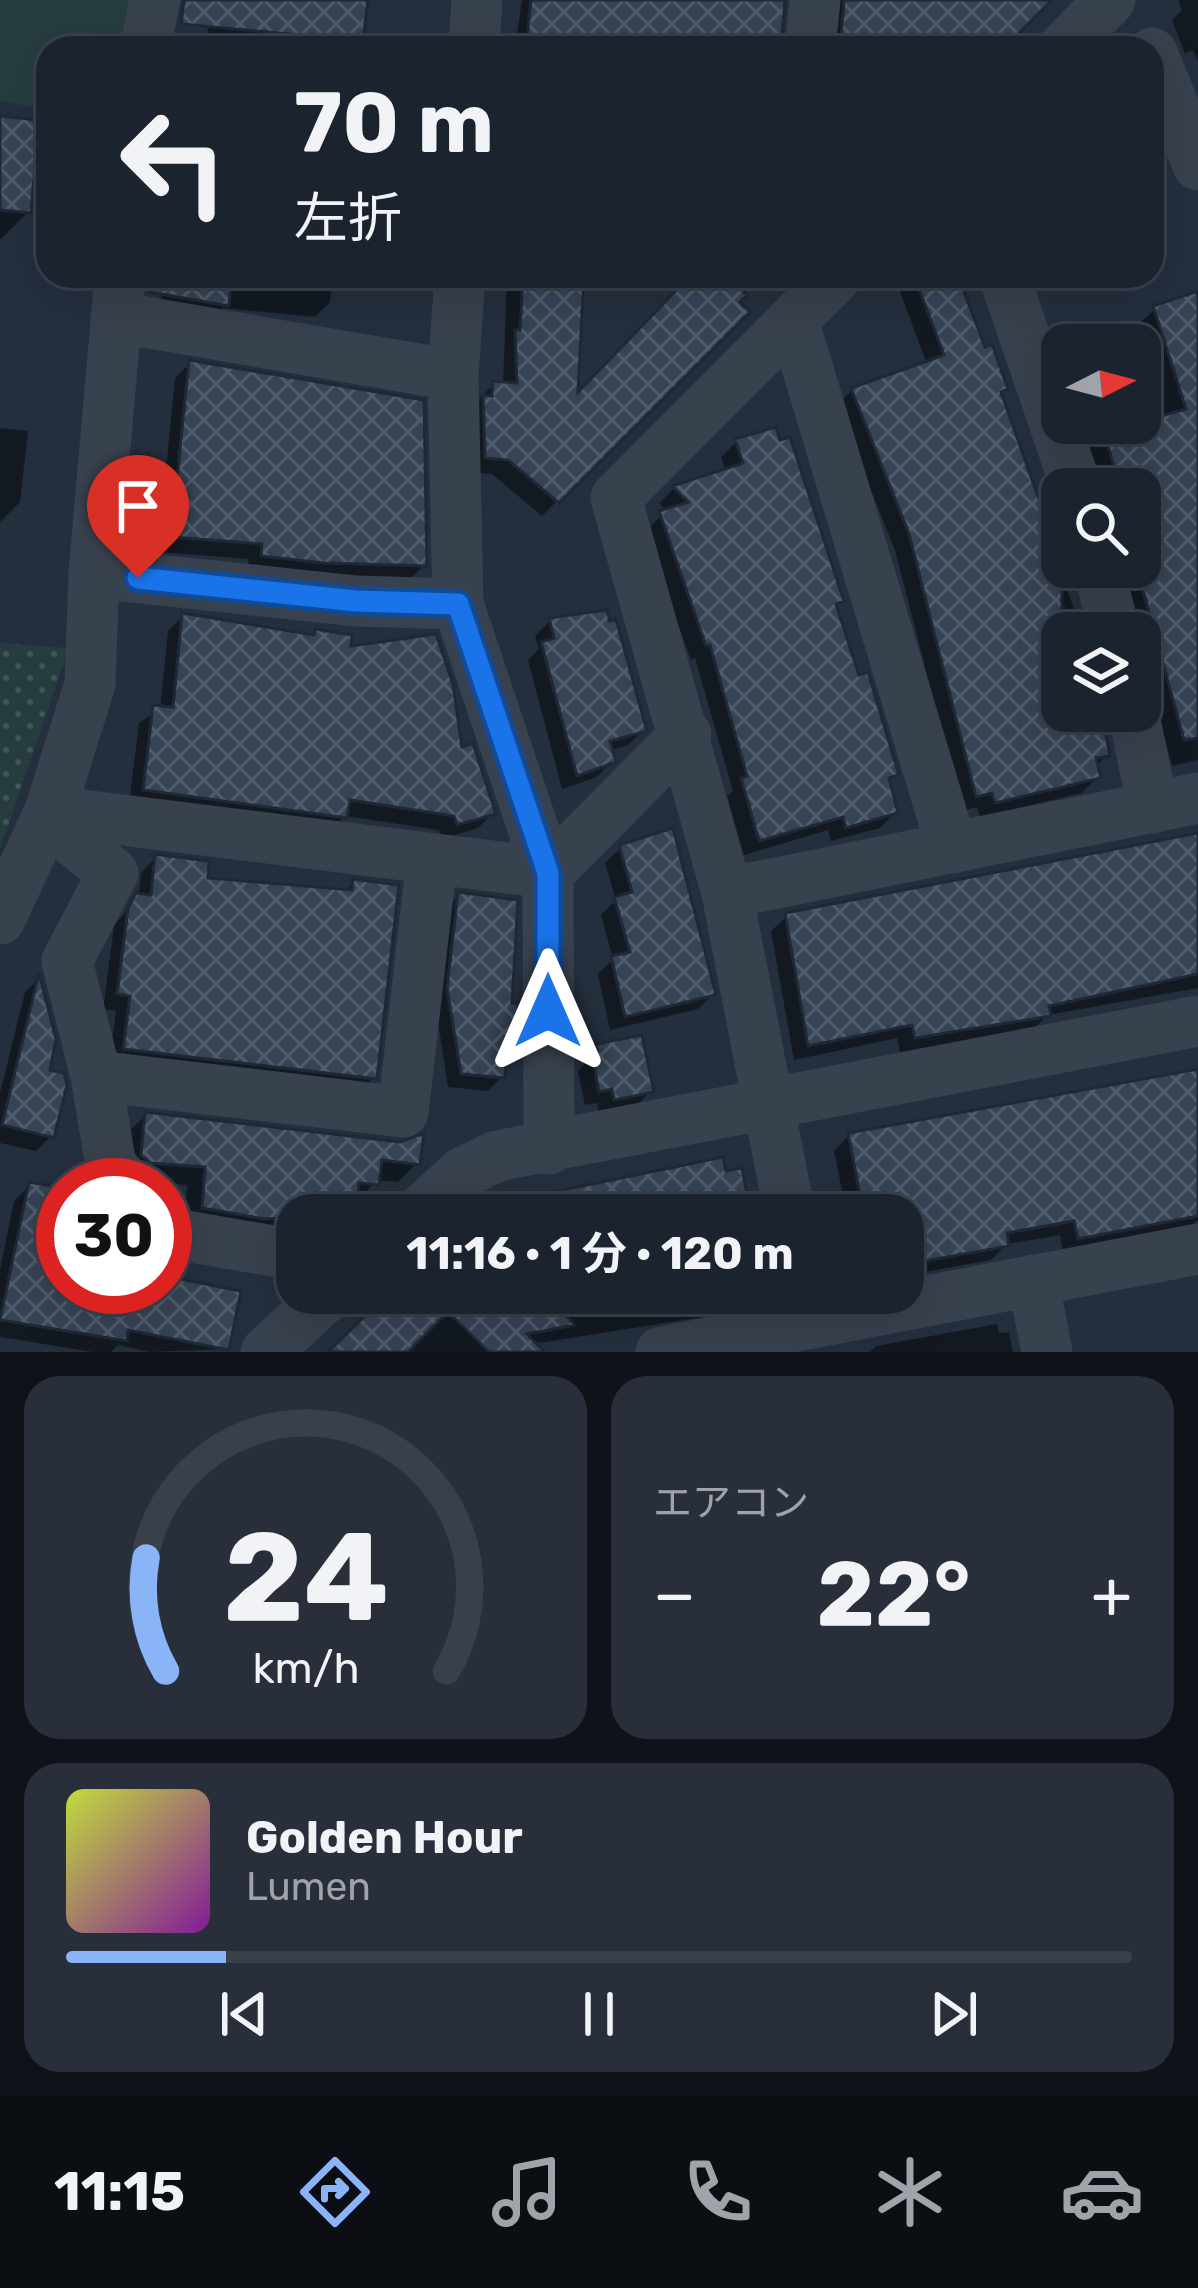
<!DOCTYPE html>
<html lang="ja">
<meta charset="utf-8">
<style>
:root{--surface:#1b232e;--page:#282f3a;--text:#f1f3f6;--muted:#a0a4aa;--line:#39404a;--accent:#8ab4f8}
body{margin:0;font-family:Rubik,"Noto Sans JP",sans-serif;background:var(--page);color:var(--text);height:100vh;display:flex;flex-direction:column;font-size:45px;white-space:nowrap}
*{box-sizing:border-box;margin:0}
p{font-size:39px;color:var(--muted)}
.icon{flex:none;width:66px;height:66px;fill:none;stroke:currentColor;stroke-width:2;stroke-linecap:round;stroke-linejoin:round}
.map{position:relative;height:1352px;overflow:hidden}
.details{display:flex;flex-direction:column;gap:24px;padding:24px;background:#0f1319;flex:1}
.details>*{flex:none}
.top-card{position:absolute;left:36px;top:36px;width:1128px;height:252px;border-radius:36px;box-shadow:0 12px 48px #0002,0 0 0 3px var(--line);background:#1b232e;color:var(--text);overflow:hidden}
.needle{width:78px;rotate:84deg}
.controls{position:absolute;left:1041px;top:324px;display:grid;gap:24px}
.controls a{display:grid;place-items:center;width:120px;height:120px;border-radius:24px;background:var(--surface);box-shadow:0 12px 48px #0002,0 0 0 3px var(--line);font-size:60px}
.speed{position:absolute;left:36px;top:1158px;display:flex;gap:24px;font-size:60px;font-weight:700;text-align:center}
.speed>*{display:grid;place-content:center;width:156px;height:156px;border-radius:50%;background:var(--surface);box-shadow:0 12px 48px #0002,0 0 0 3px var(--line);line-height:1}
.speed .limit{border:18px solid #d22;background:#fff;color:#111}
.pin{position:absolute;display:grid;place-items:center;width:102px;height:102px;color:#fff;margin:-123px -51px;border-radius:50% 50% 50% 0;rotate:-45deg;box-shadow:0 0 12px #0007}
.pin .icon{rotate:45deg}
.me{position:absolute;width:132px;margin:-66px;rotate:0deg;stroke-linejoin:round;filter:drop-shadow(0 0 9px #0008)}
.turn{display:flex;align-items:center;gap:42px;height:252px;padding:0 60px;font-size:54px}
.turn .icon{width:156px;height:156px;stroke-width:2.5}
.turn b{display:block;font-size:84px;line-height:102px}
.big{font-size:90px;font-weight:700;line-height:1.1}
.details .widget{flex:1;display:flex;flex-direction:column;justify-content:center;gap:18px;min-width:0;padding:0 42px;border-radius:36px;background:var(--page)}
.details .dial{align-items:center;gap:0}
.dial svg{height:312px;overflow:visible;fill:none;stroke:var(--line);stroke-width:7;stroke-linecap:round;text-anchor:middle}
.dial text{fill:var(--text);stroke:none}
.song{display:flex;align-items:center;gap:36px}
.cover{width:144px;height:144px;border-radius:18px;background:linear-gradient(135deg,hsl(70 70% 55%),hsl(290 70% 35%))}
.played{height:12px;border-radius:6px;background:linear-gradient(90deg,var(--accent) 15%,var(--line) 15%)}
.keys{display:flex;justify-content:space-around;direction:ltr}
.heat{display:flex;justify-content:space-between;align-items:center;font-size:66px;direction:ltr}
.details .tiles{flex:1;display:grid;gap:24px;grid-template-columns:1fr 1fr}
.widget:last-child{grid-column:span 2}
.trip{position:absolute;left:276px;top:1194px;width:648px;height:120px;border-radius:36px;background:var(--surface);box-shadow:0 12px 48px #0002,0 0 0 3px var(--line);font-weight:700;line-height:120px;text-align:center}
.dock{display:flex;height:192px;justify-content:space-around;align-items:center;background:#0b0e12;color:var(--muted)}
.dock .icon{width:84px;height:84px}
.dock .on{color:var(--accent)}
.dock b{font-size:54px;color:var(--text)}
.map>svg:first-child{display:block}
.green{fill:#263c3f}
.park{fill:url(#park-dots)}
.shadow{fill:#0007}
.building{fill:url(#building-cross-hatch);stroke:#1f2835;stroke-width:3}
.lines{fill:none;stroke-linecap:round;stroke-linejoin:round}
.minor{stroke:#38414e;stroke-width:51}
.route-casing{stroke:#114b97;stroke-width:30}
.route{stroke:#1a73e8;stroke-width:21}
</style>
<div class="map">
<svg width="1198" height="1352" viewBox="0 0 1198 1352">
<defs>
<pattern id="park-dots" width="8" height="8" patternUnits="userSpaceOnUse" patternTransform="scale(3)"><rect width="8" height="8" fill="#263c3f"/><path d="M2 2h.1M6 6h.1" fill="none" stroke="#435659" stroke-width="1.8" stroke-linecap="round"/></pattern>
<pattern id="building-cross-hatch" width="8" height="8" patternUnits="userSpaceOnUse" patternTransform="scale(3)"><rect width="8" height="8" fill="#364354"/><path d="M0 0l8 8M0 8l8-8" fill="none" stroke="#515c6b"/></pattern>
</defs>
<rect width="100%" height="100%" fill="#242f3e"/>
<path class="green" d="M 0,0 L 130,0 L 118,48 L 48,48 L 48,110 L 0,101 Z"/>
<path class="park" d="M 0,643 L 69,648 L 0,849 Z"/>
<path class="shadow" d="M 212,0 L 365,0 L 360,40 L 351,48 L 206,44 Z
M 522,0 L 782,0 L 778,48 L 515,48 Z
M 825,0 L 1048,0 L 1000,48 L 828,48 Z
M 1178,0 L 1198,0 L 1198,61 L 1193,50 L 1185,54 L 1172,20 L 1182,10 Z
M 0,119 L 28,212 L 0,240 Z
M 164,276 L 333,276 L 330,302 L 315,317 L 223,308 L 211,320 L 160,311 Z
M 507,276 L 581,276 L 575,399 L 696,276 L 759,276 L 735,303 L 746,312 L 542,516 L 492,474 L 471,472 L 479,399 L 494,384 L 503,385 Z
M 894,276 L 965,276 L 958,284 L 1078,620 L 1080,633 L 1062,633 L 1062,711 L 1098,711 L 1107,755 L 1095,767 L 1097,777 L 1082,793 L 980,817 L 977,807 L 962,811 L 895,550 L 837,406 L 852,390 L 927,364 Z
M 1198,295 L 1198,760 L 1172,766 L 1120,567 L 1140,567 L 1140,489 L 1100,489 L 1084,426 L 1072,429 L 1070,423 L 1140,423 L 1140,345 L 1095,345 L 1142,331 L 1139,324 L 1155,309 Z
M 190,363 L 424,565 L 409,580 L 247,570 L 249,559 L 158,552 L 175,378 Z
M 0,428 L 28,431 L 20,502 L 0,522 Z
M 736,442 L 840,601 L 834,607 L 895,774 L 887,782 L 895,812 L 880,828 L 831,841 L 828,830 L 744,855 L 727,796 L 733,791 L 695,658 L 691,660 L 659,572 L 649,528 L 666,510 L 659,503 L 673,489 L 726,471 L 721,457 Z
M 183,616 L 311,638 L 316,633 L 347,649 L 493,813 L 478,828 L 442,839 L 439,830 L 345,816 L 329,832 L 129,804 L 139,723 L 160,709 L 168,631 Z
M 550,621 L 644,730 L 628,745 L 609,751 L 612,761 L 597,777 L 562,789 L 528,660 L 539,649 L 535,636 Z
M 1198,837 L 1198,988 L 1048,1015 L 1032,1030 L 900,1052 L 897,1038 L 794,1060 L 771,931 L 787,916 Z
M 621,848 L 713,994 L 698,1009 L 610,1030 L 598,974 L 613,959 L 601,915 L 616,900 L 605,863 Z
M 156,857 L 204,881 L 344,892 L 354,882 L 374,1077 L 358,1093 L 109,1063 L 116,1011 L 103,1009 L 114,926 L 139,895 L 141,873 Z
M 459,895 L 516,1040 L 504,1051 L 502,1077 L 488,1091 L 448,1087 L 435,1003 L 446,909 Z
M 38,979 L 53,1039 L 47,1072 L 51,1136 L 36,1151 L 0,1143 L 0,1093 L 25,992 Z
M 597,1047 L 651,1091 L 636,1106 L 599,1114 L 597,1103 L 585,1105 L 578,1072 Z
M 1198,1072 L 1198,1220 L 1188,1229 L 1063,1253 L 1060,1235 L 1007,1244 L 991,1260 L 903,1276 L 903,1215 L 847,1215 L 834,1151 L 849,1135 Z
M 146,1115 L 400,1145 L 417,1163 L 398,1182 L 376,1180 L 357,1203 L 341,1211 L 297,1215 L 297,1240 L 184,1227 L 187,1185 L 130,1181 L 126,1134 Z
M 721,1160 L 747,1215 L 473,1215 L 483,1206 Z
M 30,1185 L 63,1191 L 63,1287 L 165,1287 L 165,1279 L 226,1349 L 150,1352 L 118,1345 L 111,1352 L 93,1352 L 0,1337 L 0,1270 L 14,1201 Z
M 403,1293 L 761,1293 L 761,1295 L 746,1310 L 533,1344 L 541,1352 L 332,1352 Z
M 997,1324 L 999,1333 L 1009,1332 L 1013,1352 L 870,1352 L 876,1346 Z"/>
<path class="building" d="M 184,0 L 368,0 L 363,41 L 181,24 Z
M 531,0 L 785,0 L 781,48 L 526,48 Z
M 844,0 L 1052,0 L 1004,48 L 903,48 L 908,44 L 841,36 Z
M 0,116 L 39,120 L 31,213 L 0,210 Z
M 150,276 L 232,276 L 229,306 L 149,292 Z
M 523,276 L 584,276 L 578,392 L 690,276 L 726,276 L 747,295 L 740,302 L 750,312 L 559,503 L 508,460 L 485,458 L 483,395 L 492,396 L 493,381 L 517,383 L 515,330 L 520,330 Z
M 914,276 L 958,276 L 985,347 L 992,344 L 1008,389 L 1001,392 L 1062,564 L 1062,711 L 1101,711 L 1110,756 L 1096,758 L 1101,778 L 995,803 L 992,793 L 976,797 L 909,534 L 851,388 L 944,355 Z
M 1198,291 L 1198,738 L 1184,740 L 1140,580 L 1140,489 L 1120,489 L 1104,432 L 1186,409 L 1153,306 Z
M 189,360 L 424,400 L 427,566 L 324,563 L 261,556 L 262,544 L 171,537 Z
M 776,427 L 780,440 L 790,437 L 844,601 L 836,604 L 859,675 L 868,672 L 899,775 L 889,778 L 898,813 L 846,828 L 843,817 L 759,841 L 741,778 L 747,776 L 710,645 L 706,646 L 659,511 L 688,502 L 672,486 L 743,463 L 735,439 Z
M 607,610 L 610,621 L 616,619 L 647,731 L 610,741 L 616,762 L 577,776 L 541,642 L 554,638 L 549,618 Z
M 182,613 L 314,635 L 315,629 L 352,635 L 351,646 L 436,634 L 453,684 L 462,747 L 473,743 L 496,814 L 457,825 L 454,816 L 350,800 L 347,818 L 143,790 L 153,705 L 173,707 Z
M 673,828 L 716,995 L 625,1017 L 611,956 L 630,952 L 614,897 L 632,892 L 619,845 Z
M 1198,833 L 1198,974 L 1049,1006 L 1051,1016 L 915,1038 L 912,1025 L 808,1046 L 785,913 Z
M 155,854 L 209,861 L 208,878 L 352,890 L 353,879 L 399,885 L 377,1079 L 123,1049 L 130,996 L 117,994 L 128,908 L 136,893 L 151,895 Z
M 458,892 L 518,900 L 512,1003 L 518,1003 L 519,1041 L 508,1040 L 505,1078 L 461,1074 L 447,988 Z
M 39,973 L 56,1039 L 50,1070 L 64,1073 L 67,1085 L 54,1138 L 2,1125 Z
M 642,1035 L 654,1092 L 614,1100 L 612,1089 L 599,1092 L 592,1054 L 597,1052 L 596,1044 Z
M 1198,1069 L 1198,1216 L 1078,1239 L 1074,1221 L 1007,1233 L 1009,1246 L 903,1265 L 903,1215 L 864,1215 L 848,1133 Z
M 145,1112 L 400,1142 L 424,1133 L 420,1165 L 382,1160 L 379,1185 L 359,1183 L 357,1199 L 346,1198 L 344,1215 L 264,1219 L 202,1208 L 205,1167 L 150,1163 L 141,1155 Z
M 723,1157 L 726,1171 L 742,1168 L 751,1215 L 521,1215 L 519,1199 Z
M 29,1182 L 63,1188 L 63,1287 L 165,1287 L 165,1276 L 241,1291 L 229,1350 L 128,1330 L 127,1341 L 0,1320 Z
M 388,1293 L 544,1293 L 575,1325 L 527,1334 L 545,1352 L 489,1352 L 448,1312 L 408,1352 L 328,1352 Z"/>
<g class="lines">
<path class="minor" d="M 145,48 L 155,0
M 474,48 L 477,0
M 810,48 L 815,0
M 1063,48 L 1110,0
M 1152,53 L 1198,165
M 460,276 L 453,375 L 458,604 L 548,873 L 549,1149
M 1004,276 L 1077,489
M 116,317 L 453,375
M 793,320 L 952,848
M 1098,567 L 1115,633
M 94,573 L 356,601 L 458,604
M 1133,711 L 1153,808
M 50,811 L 548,873 L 686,734
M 46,819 L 113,873 L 67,961 L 96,1076 L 403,1112 L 432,859
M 727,893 L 1198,798
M 0,919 L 50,811 L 90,684 L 94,573 L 120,276
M 96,1076 L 111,1166 L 129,1185
M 416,1215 L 462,1173 L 497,1156 L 1198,1021
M 790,1215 L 727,893 L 616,498 L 837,276
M 165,1224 L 174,1234 L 273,1251
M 1033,1280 L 1047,1352
M 266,1352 L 330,1293
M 661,1352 L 1198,1249"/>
</g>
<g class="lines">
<g class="route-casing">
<path id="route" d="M 138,578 L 356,601 L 458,604 L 548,873 L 548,1011"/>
</g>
<use href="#route" class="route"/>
</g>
</svg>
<div class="controls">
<a><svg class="needle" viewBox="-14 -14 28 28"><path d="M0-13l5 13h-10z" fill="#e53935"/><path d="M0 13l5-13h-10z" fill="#a0a4aa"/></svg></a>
<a><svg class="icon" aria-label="search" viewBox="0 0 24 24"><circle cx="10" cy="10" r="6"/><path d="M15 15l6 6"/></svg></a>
<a><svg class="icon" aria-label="layers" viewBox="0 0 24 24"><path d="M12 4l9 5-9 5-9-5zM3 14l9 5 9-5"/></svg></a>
</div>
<div class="speed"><div class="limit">30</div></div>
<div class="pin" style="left:138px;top:578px;background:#d93025"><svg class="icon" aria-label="arrive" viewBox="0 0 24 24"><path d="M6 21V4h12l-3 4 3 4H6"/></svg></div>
<svg class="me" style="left:548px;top:1011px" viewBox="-20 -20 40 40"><path d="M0-17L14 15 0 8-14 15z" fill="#1a73e8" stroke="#fff" stroke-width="4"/></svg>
<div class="trip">11:16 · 1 分 · 120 m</div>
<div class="top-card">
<div class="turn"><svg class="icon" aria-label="left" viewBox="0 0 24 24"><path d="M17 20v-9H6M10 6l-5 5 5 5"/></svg><div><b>70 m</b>左折</div></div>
</div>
</div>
<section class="details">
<div class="tiles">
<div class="widget dial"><svg viewBox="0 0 100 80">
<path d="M14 69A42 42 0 1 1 86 69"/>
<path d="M14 69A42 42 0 0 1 9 40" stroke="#8ab4f8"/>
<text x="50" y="56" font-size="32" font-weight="700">24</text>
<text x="50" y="72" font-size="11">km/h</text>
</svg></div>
<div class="widget"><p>エアコン</p>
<div class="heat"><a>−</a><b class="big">22°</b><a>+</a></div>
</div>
<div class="widget">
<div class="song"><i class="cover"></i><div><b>Golden Hour</b><p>Lumen</p></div></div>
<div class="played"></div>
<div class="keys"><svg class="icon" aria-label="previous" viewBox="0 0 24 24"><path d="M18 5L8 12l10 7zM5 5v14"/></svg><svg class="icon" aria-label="pause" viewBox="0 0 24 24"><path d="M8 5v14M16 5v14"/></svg><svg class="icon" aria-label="next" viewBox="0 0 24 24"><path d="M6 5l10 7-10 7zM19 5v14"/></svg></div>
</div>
</div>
</section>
<nav class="dock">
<b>11:15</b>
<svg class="icon on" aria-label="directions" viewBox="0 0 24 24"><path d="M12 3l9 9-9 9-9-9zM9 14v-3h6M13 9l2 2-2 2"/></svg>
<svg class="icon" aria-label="music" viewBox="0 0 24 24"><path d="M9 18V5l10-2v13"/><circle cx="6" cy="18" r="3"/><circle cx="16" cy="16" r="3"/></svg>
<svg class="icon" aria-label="phone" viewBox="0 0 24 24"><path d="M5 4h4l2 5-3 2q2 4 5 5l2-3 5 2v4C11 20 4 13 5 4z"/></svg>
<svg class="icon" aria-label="climate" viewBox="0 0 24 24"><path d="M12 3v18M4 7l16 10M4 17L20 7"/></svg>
<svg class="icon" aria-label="car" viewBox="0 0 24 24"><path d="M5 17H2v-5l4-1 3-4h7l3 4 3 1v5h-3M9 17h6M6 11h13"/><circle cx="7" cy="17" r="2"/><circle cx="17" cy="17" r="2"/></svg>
</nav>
